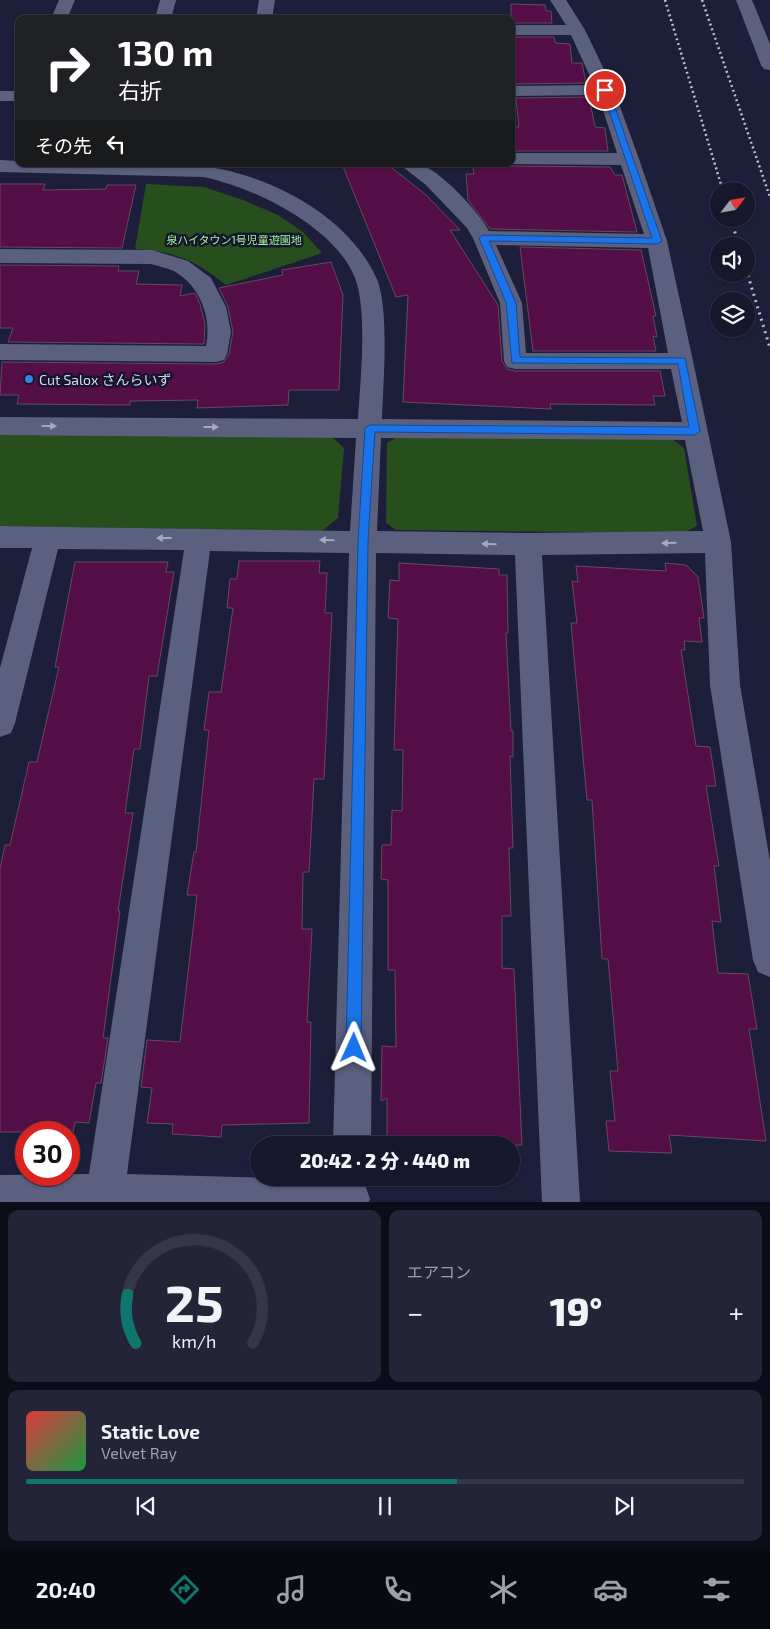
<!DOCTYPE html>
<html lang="ja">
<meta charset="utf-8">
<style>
:root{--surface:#16172c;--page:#232438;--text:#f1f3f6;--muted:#9e9fa9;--line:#353648;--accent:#0f766e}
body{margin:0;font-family:"Exo 2","Noto Sans JP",sans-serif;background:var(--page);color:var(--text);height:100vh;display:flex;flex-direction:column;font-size:19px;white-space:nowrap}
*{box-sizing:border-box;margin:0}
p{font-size:16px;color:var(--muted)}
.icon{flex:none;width:28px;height:28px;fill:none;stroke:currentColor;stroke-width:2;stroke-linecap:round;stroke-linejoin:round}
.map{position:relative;height:1202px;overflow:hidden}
.side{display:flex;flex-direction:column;gap:8px;padding:8px;background:#0c0d18;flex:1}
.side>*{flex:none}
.guide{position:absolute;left:15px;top:15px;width:500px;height:152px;border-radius:10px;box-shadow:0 1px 4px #0004,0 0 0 1px var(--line);background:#202124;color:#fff;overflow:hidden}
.needle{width:32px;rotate:59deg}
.controls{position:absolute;left:710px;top:182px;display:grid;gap:10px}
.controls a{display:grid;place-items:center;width:45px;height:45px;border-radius:50%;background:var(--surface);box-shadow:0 1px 4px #0004,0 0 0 1px var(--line);font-size:25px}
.speed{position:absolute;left:15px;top:1121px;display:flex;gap:10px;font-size:25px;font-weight:700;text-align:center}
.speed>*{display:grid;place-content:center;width:65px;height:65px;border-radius:50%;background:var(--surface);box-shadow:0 1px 4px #0004,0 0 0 1px var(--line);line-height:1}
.speed .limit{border:8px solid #d22;background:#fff;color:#111}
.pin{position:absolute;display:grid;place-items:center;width:42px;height:42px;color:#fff;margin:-21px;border:2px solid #fff;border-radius:50%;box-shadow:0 1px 5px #0007}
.me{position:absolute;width:55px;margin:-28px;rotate:1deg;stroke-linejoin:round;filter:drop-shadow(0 0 4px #0008)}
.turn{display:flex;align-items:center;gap:18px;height:105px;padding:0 20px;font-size:22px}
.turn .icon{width:65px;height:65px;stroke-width:2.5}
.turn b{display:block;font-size:35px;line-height:42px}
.then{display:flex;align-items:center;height:48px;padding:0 20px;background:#0003;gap:10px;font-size:19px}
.big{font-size:38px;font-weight:800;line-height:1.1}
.side .widget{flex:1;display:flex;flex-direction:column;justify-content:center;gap:8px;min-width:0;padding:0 18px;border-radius:10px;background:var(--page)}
.side .dial{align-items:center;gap:0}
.dial svg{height:130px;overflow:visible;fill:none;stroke:var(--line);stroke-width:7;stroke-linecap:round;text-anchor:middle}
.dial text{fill:var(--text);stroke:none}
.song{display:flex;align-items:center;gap:15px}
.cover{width:60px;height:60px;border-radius:8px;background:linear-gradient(135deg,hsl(0 70% 55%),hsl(140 70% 35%))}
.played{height:5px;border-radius:2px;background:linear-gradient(90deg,var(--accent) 60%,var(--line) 60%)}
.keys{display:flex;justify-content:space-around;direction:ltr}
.heat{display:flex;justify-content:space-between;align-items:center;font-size:28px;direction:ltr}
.side .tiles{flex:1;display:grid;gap:8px;grid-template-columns:1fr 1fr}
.widget:last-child{grid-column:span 2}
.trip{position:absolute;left:250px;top:1136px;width:270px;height:50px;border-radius:25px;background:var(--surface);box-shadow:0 1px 4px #0004,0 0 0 1px var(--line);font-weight:800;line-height:50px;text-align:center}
.dock{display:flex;height:80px;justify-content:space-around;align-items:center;background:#090912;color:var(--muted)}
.dock .icon{width:35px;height:35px}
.dock .selected{color:var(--accent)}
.dock b{font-size:22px;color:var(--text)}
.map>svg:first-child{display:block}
.green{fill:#274f1d}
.building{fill:#550f47;stroke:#66495e}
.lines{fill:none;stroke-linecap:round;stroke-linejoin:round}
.street{fill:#5b607f;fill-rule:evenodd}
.rail-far1{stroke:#bcbed2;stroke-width:2.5;stroke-dasharray:2 3;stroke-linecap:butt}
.rail{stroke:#bcbed2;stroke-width:3;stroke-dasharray:2 4.5;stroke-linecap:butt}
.oneway{fill:#a5a9c0}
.route{fill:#1a73e8;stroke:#114b97}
.shop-dot{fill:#3f7fe0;stroke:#14162f;stroke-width:2}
.labels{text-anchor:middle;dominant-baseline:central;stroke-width:5;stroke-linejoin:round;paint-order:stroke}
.far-park-label{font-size:11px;fill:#a4f291;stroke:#14162f}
.poi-label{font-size:14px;fill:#d7daec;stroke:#14162f;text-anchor:start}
</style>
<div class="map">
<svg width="770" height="1202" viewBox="0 0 770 1202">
<rect width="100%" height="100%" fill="#1d1f3a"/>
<path class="green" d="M 146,184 L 204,187 L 243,200 L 278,215 L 303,232 L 322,253 L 226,285 C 196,260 173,251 135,249 Z
M 0,432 L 330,435 L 344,448 L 338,518 L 322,531 L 0,526 Z
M 397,437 L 672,439 L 684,448 L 697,526 L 684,533 L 396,530 L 386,523 L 387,443 Z"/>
<path class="building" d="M 511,4 L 545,5 L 546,11 L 551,11 L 552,23 L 511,23 Z
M 511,37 L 554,37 L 555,43 L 570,44 L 572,63 L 582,63 L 586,83 L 515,84 L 514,73 L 511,73 Z
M 589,97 L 595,127 L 605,128 L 608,151 L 511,151 L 511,127 L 519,127 L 516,98 Z
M 342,164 L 387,164 L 426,195 L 460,230 L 450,230 L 498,305 L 502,361 L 507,369 L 515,371 L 660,371 L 665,396 L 653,396 L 655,405 L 550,404 L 551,409 L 403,402 L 408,295 L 396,297 Z
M 511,166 L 610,167 L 615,175 L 622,175 L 637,232 L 490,229 L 468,200 L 466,174 L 474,174 L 473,167 Z
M 0,184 L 45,184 L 43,190 L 106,189 L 107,185 L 136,185 L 122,248 L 0,247 Z
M 520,247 L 641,250 L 656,316 L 653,316 L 657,337 L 653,336 L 656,351 L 533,351 Z
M 331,262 L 343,295 L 339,390 L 289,390 L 288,405 L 197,408 L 198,400 L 130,401 L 130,405 L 17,404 L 19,395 L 0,395 L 2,362 L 216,364 L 224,362 L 229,354 L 233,332 L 228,307 L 219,288 L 283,275 L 282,270 Z
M 0,265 L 119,266 L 118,271 L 139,271 L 136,284 L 182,285 L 180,296 L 195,293 L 200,304 L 205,324 L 204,344 L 8,342 L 13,328 L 0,328 Z
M 239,561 L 320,561 L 319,573 L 327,573 L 325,613 L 332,613 L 324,779 L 314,779 L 309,872 L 303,872 L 302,929 L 312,929 L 307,1022 L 311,1022 L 309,1123 L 222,1125 L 221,1137 L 172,1134 L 173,1124 L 147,1123 L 152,1088 L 141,1087 L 147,1040 L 180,1042 L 197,895 L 187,895 L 194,852 L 196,852 L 209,730 L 204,730 L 209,692 L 221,692 L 233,608 L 227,608 L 230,579 L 237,579 Z
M 75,562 L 168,562 L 166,572 L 174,572 L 157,676 L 149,676 L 140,749 L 134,749 L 125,813 L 133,813 L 118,911 L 120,911 L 103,1038 L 108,1038 L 101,1083 L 96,1083 L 89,1123 L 75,1122 L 73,1132 L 0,1132 L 0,869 L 5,845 L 10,845 L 29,762 L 37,762 L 59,667 L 55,667 Z
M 399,563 L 499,569 L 499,575 L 507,575 L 508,633 L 506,633 L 511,731 L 513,731 L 513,757 L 510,756 L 513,848 L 509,848 L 511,916 L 502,916 L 502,968 L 514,969 L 522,1145 L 387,1145 L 387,1098 L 381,1101 L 382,1046 L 396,1047 L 395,970 L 388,970 L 388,880 L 381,879 L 382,845 L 391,845 L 392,810 L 402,811 L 403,750 L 394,750 L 398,619 L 388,618 L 390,580 L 399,581 Z
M 665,563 L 686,565 L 698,577 L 704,618 L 699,618 L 702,642 L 684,641 L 685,650 L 681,650 L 696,746 L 710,747 L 716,786 L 706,786 L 719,866 L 714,866 L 721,922 L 712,921 L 718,973 L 748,974 L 757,1029 L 749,1029 L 766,1141 L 669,1135 L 672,1153 L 609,1151 L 606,1121 L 615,1121 L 610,1071 L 618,1071 L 608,959 L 602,959 L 592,800 L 587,800 L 583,757 L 571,623 L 577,623 L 572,581 L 578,582 L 576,566 L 666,571 Z"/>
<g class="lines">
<path class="street" d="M 59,0 L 75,0 L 67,19 L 51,19 Z
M 160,0 L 176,0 L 171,19 L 155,19 Z
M 259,0 L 275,0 L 272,19 L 256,19 Z
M 550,0 L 566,0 L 585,30 L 614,90 L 639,159 L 667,241 L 693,361 L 731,542 L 740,685 L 770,861 L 770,977 L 758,972 L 753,960 L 710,685 L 705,553 L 542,555 L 580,1202 L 542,1202 L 515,555 L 376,553 L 371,1145 L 333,1145 L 349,553 L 210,551 L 127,1174 L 351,1180 L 365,1185 L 370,1199 L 369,1202 L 0,1202 L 0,1175 L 89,1174 L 184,550 L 58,549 L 15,723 L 11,733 L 0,737 L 0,668 L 32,548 L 0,548 L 0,526 L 350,531 L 356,438 L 0,435 L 0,417 L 358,419 C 360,383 368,312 355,278 C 335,227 254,187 203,177 L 0,172 L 0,160 L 19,161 L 19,164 C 57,164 94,164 132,164 C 156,164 180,162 204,166 C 269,175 347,215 376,277 C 390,307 383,384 382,419 L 682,422 L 671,369 L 515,369 L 507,367 L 504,361 L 500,303 L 473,238 L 467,228 L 426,185 L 399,164 C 406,164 417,162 423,165 C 444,175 478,211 489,231 L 644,234 L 621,165 L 507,164 L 511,164 L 511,153 L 617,153 L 598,95 L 511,96 L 511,86 L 594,85 L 571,35 L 511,35 L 511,25 L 566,25 ZM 496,245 L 648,248 L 668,353 L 526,353 L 522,303 ZM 381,438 L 685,440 L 703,531 L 528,533 L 377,531 Z
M 736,0 L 752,0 L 770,44 L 770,70 L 764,69 L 761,65 Z
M 0,91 L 19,91 L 19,101 L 0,101 Z
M 0,249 L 152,250 L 188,261 L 211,278 L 226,307 L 231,332 L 227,354 L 224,360 L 216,362 L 0,360 L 0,344 L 206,346 C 212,317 200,286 174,271 C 167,268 158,266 151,264 L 0,263 Z"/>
<path class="rail-far1" d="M 665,0 L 723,191
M 702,0 L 770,197"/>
<path class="rail" d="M 731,219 L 739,246
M 746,269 L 770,348"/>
</g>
<defs><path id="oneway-solid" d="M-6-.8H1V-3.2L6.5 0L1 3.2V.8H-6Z" transform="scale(1.25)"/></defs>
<g class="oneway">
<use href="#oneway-solid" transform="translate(49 426)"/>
<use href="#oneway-solid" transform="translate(211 427)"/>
<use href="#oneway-solid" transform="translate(164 538) rotate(-180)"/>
<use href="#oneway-solid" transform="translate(327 540) rotate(-179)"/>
<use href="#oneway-solid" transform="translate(669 543) rotate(179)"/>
<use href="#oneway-solid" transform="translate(489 544) rotate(-179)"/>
</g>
<path class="route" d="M 605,88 L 609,90 L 662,241 L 657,244 L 489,241 L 516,303 L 520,357 L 685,358 L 700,431 L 695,435 L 375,432 L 368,541 L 361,1048 L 359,1053 L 354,1055 L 348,1053 L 346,1048 L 358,541 L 365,428 L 370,425 L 689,427 L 678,364 L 512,363 L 506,303 L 479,238 L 483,235 L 652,238 L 602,90 Z"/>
<circle class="shop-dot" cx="29" cy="379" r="5"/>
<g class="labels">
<g class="far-park-label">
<text x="234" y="239">泉ハイタウン1号児童遊園地</text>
</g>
<g class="poi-label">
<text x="39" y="379">Cut Salox さんらいず</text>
</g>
</g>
</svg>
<div class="controls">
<a><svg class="needle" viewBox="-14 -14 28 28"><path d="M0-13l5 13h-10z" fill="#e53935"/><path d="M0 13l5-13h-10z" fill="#9e9fa9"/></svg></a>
<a><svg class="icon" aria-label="sound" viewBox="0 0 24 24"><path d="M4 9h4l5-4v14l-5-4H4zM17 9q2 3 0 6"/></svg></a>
<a><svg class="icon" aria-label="layers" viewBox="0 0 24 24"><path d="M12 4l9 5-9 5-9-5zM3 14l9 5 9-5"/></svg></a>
</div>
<div class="speed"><div class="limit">30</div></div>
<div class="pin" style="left:605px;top:90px;background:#d93025"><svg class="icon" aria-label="arrive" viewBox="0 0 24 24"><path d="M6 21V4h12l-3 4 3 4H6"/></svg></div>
<svg class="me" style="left:354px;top:1048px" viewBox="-20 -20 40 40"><path d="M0-17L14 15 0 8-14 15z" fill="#1a73e8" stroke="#fff" stroke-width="4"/></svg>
<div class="trip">20:42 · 2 分 · 440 m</div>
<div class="guide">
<div class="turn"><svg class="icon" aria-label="right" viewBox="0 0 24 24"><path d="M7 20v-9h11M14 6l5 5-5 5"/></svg><div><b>130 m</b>右折</div></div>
<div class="then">その先<svg class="icon" aria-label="left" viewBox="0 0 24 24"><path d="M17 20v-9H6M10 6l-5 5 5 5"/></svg></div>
</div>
</div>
<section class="side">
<div class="tiles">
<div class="widget dial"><svg viewBox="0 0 100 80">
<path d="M14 69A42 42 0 1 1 86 69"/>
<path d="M14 69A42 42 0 0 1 9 39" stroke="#0f766e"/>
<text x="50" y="56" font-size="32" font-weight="700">25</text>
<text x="50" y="72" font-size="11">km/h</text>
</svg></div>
<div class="widget"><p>エアコン</p>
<div class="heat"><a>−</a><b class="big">19°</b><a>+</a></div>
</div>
<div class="widget">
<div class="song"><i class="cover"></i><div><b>Static Love</b><p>Velvet Ray</p></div></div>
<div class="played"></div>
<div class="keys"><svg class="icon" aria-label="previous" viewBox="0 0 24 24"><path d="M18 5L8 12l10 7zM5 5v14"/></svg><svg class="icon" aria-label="pause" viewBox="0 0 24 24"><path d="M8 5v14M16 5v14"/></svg><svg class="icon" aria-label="next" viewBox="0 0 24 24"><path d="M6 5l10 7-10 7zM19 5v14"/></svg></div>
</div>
</div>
</section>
<nav class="dock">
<b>20:40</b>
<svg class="icon selected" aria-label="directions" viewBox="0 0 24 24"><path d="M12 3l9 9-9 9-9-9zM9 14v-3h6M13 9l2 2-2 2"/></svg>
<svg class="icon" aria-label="music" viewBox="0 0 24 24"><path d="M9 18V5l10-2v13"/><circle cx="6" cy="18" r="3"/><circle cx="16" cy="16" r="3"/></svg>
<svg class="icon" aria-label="phone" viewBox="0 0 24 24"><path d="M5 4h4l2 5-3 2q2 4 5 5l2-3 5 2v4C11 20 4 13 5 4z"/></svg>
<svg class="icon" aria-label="climate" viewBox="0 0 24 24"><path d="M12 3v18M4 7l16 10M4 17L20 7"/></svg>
<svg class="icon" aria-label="car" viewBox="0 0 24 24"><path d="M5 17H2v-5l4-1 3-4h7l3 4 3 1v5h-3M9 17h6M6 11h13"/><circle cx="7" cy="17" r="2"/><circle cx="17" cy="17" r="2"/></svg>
<svg class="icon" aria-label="filters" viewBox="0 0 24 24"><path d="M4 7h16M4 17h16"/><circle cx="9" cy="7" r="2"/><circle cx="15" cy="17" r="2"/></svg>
</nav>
